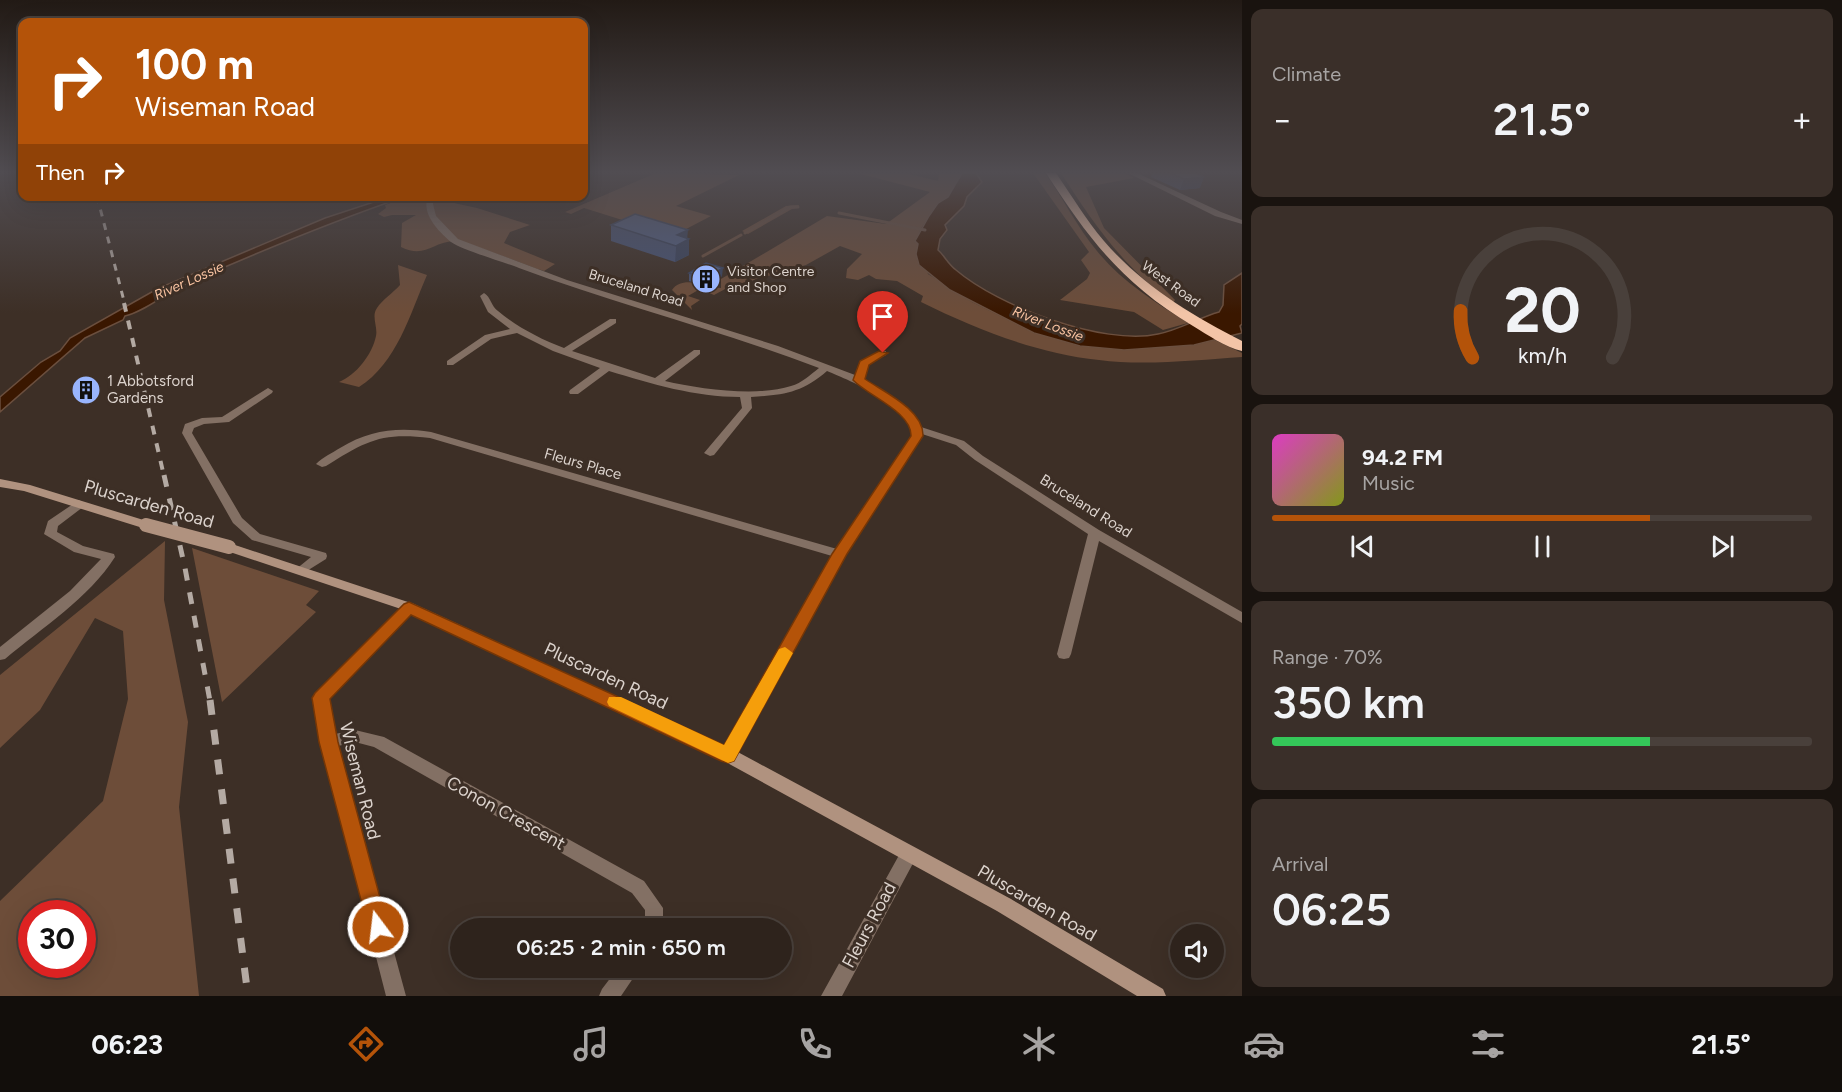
<!DOCTYPE html>
<meta charset="utf-8">
<style>
:root{--surface:#2e231c;--page:#3a2f29;--text:#f1f3f6;--muted:#a7a4a3;--line:#49403b;--accent:#b45309}
body{margin:0;font-family:Figtree,sans-serif;background:var(--page);color:var(--text);height:100vh;display:flex;flex-direction:column;font-size:22px;white-space:nowrap}
*{box-sizing:border-box;margin:0}
p{font-size:20px;color:var(--muted)}
.icon{flex:none;width:33px;height:33px;fill:none;stroke:currentColor;stroke-width:2;stroke-linecap:round;stroke-linejoin:round}
.map{position:relative;flex:1;overflow:hidden}
.side{display:flex;flex-direction:column;gap:9px;padding:9px;background:#19130f;width:600px}
.side>*{flex:none}
.guide{position:absolute;left:18px;top:18px;width:570px;height:183px;border-radius:12px;box-shadow:0 6px 24px #0002,0 0 0 2px var(--line);background:#b45309;color:#fff;overflow:hidden}
.buttons{position:absolute;left:1170px;top:924px;display:grid;gap:12px}
.buttons a{display:grid;place-items:center;width:54px;height:54px;border-radius:50%;background:var(--surface);box-shadow:0 6px 24px #0002,0 0 0 2px var(--line);font-size:30px}
.speed{position:absolute;left:18px;top:900px;display:flex;gap:12px;font-size:30px;font-weight:700;text-align:center}
.speed>*{display:grid;place-content:center;width:78px;height:78px;border-radius:50%;background:var(--surface);box-shadow:0 6px 24px #0002,0 0 0 2px var(--line);line-height:1}
.speed .limit{border:9px solid #d22;background:#fff;color:#111}
.pin{position:absolute;display:grid;place-items:center;width:51px;height:51px;color:#fff;margin:-62px -26px;border-radius:50% 50% 50% 0;rotate:-45deg;box-shadow:0 0 6px #0007}
.pin .icon{rotate:45deg}
.me{position:absolute;width:66px;margin:-33px;rotate:345deg;stroke-linejoin:round;filter:drop-shadow(0 0 4px #0008)}
.turn{display:flex;align-items:center;gap:21px;height:126px;padding:0 18px;font-size:27px}
.turn .icon{width:78px;height:78px;stroke-width:2.5}
.turn b{display:block;font-size:42px;line-height:51px}
.then{display:flex;align-items:center;height:57px;padding:0 18px;background:#0003;gap:12px;font-size:22px}
.big{font-size:45px;font-weight:600;line-height:1.1}
.side .widget{flex:1;display:flex;flex-direction:column;justify-content:center;gap:9px;min-width:0;padding:0 21px;border-radius:12px;background:var(--page)}
.side .dial{align-items:center;gap:0}
.dial svg{height:156px;overflow:visible;fill:none;stroke:var(--line);stroke-width:7;stroke-linecap:round;text-anchor:middle}
.dial text{fill:var(--text);stroke:none}
.song{display:flex;align-items:center;gap:18px}
.cover{width:72px;height:72px;border-radius:9px;background:linear-gradient(135deg,hsl(310 70% 55%),hsl(70 70% 35%))}
.played{height:6px;border-radius:3px;background:linear-gradient(90deg,var(--accent) 70%,var(--line) 70%)}
.keys{display:flex;justify-content:space-around;direction:ltr}
.heat{display:flex;justify-content:space-between;align-items:center;font-size:33px;direction:ltr}
.charge{height:9px;border-radius:4px;background:linear-gradient(90deg,#34c759 70%,var(--line) 0)}
.trip{position:absolute;left:450px;top:918px;width:342px;height:60px;border-radius:30px;background:var(--surface);box-shadow:0 6px 24px #0002,0 0 0 2px var(--line);font-weight:600;line-height:60px;text-align:center}
.dock{display:flex;height:96px;justify-content:space-around;align-items:center;background:#120e0b;color:var(--muted)}
.dock .icon{width:42px;height:42px}
.dock .selected{color:var(--accent)}
.dock b{font-size:27px;color:var(--text)}
main{display:flex;flex:1;min-height:0}
.map>svg:first-child{display:block}
.green{fill:#6d4d39;fill-rule:evenodd}
.water{fill:#3a1700;stroke:#6b4f3e;stroke-width:1.5}
.lines{fill:none;stroke-linecap:round;stroke-linejoin:round}
.stream{stroke:#6b4f3e;stroke-width:3}
.street{fill:#837064;fill-rule:evenodd}
.secondary{fill:#b0927f;fill-rule:evenodd}
.highway{fill:#f3c4a7;fill-rule:evenodd}
.rail-far3{stroke:#b4aaa3;stroke-width:3;stroke-dasharray:7 7;stroke-linecap:butt}
.rail-far2{stroke:#b4aaa3;stroke-width:4;stroke-dasharray:9 9;stroke-linecap:butt}
.rail-far1{stroke:#b4aaa3;stroke-width:5;stroke-dasharray:12 12;stroke-linecap:butt}
.rail{stroke:#b4aaa3;stroke-width:7;stroke-dasharray:15 15;stroke-linecap:butt}
.secondary-bridge{stroke:#b0927f;stroke-width:14}
.wall{fill:#465376}
.shaded-wall{fill:#394460}
.building{fill:#516189;stroke:#394460;stroke-width:1.5}
.route{fill:#b45309;stroke:#753606;stroke-width:1.5}
.slow{fill:#f59e0b}
.labels{text-anchor:middle;dominant-baseline:central;stroke-width:6;stroke-linejoin:round;paint-order:stroke}
.far-poi-label{font-size:14px;fill:#dcd3cd;stroke:#3d2f26;text-anchor:start}
.far-water-label{font-size:14px;font-style:italic;fill:#fac4a2;stroke:#3d2f26}
.far-street-label{font-size:14px;fill:#dcd3cd;stroke:#3d2f26}
.poi-label{font-size:15px;fill:#dcd3cd;stroke:#3d2f26;text-anchor:start}
.street-label{font-size:15px;fill:#dcd3cd;stroke:#3d2f26}
.near-street-label{font-size:18px;fill:#dcd3cd;stroke:#3d2f26}
</style>
<main>
<div class="map">
<svg width="1242" height="996" viewBox="0 0 1242 996">
<rect width="100%" height="100%" fill="#3d2f26"/>
<path class="green" d="M 656,173 L 739,175 L 676,206 L 711,216 L 667,239 L 635,224 L 584,208 L 571,214 L 565,212 Z
M 857,173 L 905,173 L 938,181 L 939,173 L 962,173 L 955,188 L 948,197 L 938,203 L 920,230 L 918,244 L 928,274 L 972,302 L 1034,333 L 1193,345 L 1215,340 L 1242,353 L 1242,357 C 1198,360 1143,366 1099,360 C 1036,353 978,330 921,302 L 923,296 L 897,281 L 876,279 L 869,275 L 858,280 L 846,278 L 847,269 L 862,254 L 840,246 L 806,265 L 727,288 L 714,295 L 700,289 L 688,296 L 700,300 L 691,306 L 692,310 L 672,290 C 682,275 705,286 721,288 L 721,279 L 827,216 L 886,224 L 930,192 Z
M 1033,173 L 1045,173 C 1063,198 1077,227 1097,251 C 1121,281 1155,302 1188,323 L 1163,330 L 1134,312 L 1060,300 L 1087,279 L 1090,273 L 1081,260 L 1089,252 Z
M 1061,173 L 1124,173 L 1134,178 L 1086,187 L 1104,228 L 1175,300 L 1173,303 C 1124,268 1093,223 1061,173 Z
M 409,197 L 444,197 L 440,200 L 477,208 L 530,225 L 510,232 L 504,243 L 555,264 L 544,271 C 527,266 467,241 454,241 C 432,242 425,259 401,247 L 402,223 L 416,215 L 392,215 L 384,217 L 378,214 L 386,208 L 385,205 Z
M 799,205 L 798,208 L 792,209 L 748,234 L 742,231 L 786,206 Z
M 398,265 L 427,275 C 410,314 397,363 359,387 L 339,382 C 356,375 372,355 376,336 C 378,327 371,316 377,308 C 382,300 393,293 400,285 Z
M 165,541 L 164,600 L 188,722 L 179,807 L 199,996 L 0,996 L 0,901 L 103,801 L 128,699 L 123,631 L 95,618 L 40,710 L 0,748 L 0,675 ZM 32,914 L 82,914 L 82,964 L 32,964 Z
M 192,548 L 319,591 L 306,605 L 316,612 L 222,702 Z"/>
<path class="water" d="M 962,173 L 976,173 L 982,182 L 967,197 L 964,206 L 945,225 L 947,230 L 940,239 L 938,250 C 944,255 948,264 956,270 C 998,306 1103,346 1158,334 C 1179,330 1198,318 1219,312 L 1223,305 L 1224,285 L 1242,273 L 1242,324 L 1240,326 L 1242,333 L 1194,345 L 1124,350 L 1080,346 L 1034,333 L 950,290 L 919,265 L 916,254 L 918,244 L 915,241 L 929,216 L 938,203 L 948,197 Z
M 389,197 L 404,197 C 331,222 261,251 190,282 C 168,291 148,310 125,316 L 123,320 L 85,338 L 0,412 L 0,397 L 41,362 L 60,351 L 70,338 L 157,289 L 325,218 Z"/>
<g class="lines">
<path class="stream" d="M 839,213 L 925,230
M 745,233 L 790,207 L 798,207
M 703,256 L 741,235"/>
<path class="street" d="M 1128,173 L 1137,173 L 1221,212 L 1242,220 L 1242,224 L 1215,216 Z
M 428,196 L 435,196 L 433,204 L 436,216 L 458,239 L 567,280 L 778,346 L 855,375 L 861,361 L 880,351 L 886,351 L 886,355 L 868,365 L 864,379 C 886,393 909,404 921,427 L 964,441 L 983,456 L 1099,530 L 1242,612 L 1242,623 L 1099,541 L 1071,654 L 1069,658 L 1064,659 L 1059,658 L 1057,654 L 1088,534 L 975,460 L 956,445 L 922,434 L 846,554 L 734,760 L 728,762 L 722,760 L 720,755 L 722,750 L 832,556 L 430,438 C 381,432 366,441 326,466 L 322,467 L 316,464 C 323,457 332,453 340,448 C 370,430 397,427 431,432 L 837,549 L 912,436 C 912,406 851,381 827,371 C 802,393 783,395 751,397 L 752,408 L 714,455 L 710,456 L 704,453 L 742,408 L 740,397 C 695,397 652,384 609,371 L 578,394 L 570,394 L 569,392 L 570,390 L 600,368 L 553,351 L 517,333 L 491,339 L 453,365 L 447,365 L 447,361 L 485,335 L 510,329 L 488,312 L 480,296 L 484,293 C 491,297 491,306 498,311 C 517,327 540,339 564,348 L 610,319 L 616,319 L 616,323 L 572,351 L 655,378 L 694,350 L 700,350 L 700,354 L 665,381 C 699,389 758,397 791,386 C 802,383 810,375 819,368 C 720,330 618,305 519,268 C 504,262 462,250 451,242 C 438,231 421,214 428,196 Z
M 268,388 L 273,391 L 272,393 L 229,422 L 204,424 L 194,428 L 192,433 L 242,518 L 260,534 L 326,553 L 327,556 L 326,559 L 302,574 L 297,573 L 295,570 L 311,557 L 252,540 L 233,523 L 182,433 L 185,424 L 202,418 L 222,417 Z
M 79,500 L 85,504 L 83,507 L 58,526 L 57,532 L 83,546 L 114,554 L 115,557 C 88,599 43,627 5,659 L 0,660 L 0,647 L 70,591 L 101,559 L 74,552 L 44,534 L 48,521 Z
M 409,602 L 414,604 L 416,607 L 414,610 L 329,699 L 335,734 L 355,730 L 384,737 L 644,881 L 663,908 L 663,928 L 645,928 L 645,910 L 632,893 L 374,747 L 355,742 L 338,746 L 406,996 L 386,996 L 321,742 L 313,698 L 404,604 Z
M 909,846 L 915,848 L 918,854 L 842,996 L 821,996 L 903,848 Z
M 618,968 L 640,968 L 621,996 L 599,996 L 602,989 Z"/>
<path class="secondary" d="M 0,479 L 30,485 L 150,522 L 152,525 L 146,529 L 24,491 L 0,487 Z
M 229,543 L 414,604 L 734,750 L 1011,899 L 1163,989 L 1166,996 L 1137,996 L 997,911 L 722,760 L 404,610 L 224,550 L 223,547 L 224,544 Z"/>
<path class="highway" d="M 1046,173 L 1056,173 C 1072,196 1086,220 1104,241 C 1142,285 1191,315 1242,341 L 1242,351 C 1225,347 1208,335 1193,326 C 1123,284 1090,241 1046,173 Z"/>
<path class="rail-far3" d="M 97,196 L 125,305"/>
<path class="rail-far2" d="M 124,303 L 164,476"/>
<path class="rail-far1" d="M 164,475 L 185,568 L 210,701"/>
<path class="rail" d="M 210,700 L 248,996"/>
<path class="secondary-bridge" d="M 146,525 L 229,547"/>
</g>
<path class="wall" d="M 1152,173 L 1196,173 L 1200,188 L 1180,190 L 1151,177 Z
M 611,225 L 689,239 L 689,255 L 675,262 L 611,241 Z
M 689,273 L 722,276 L 705,286 L 689,281 Z"/>
<path class="shaded-wall" d="M 1204,177 L 1200,188 L 1180,190 L 1184,179 Z
M 688,230 L 687,240 L 689,239 L 689,255 L 675,262 L 677,235 Z
M 723,268 L 722,276 L 705,286 L 706,278 Z"/>
<path class="building" d="M 1170,173 L 1196,173 L 1204,177 L 1184,179 Z
M 635,214 L 688,230 L 677,235 L 689,239 L 676,246 L 611,225 Z
M 706,263 L 723,268 L 706,278 L 689,273 Z"/>
<linearGradient id="sky" x2="0" y2="1"><stop stop-color="#221a15"/><stop offset="0.55" stop-color="#514d52"/><stop offset="1" stop-color="#514d52" stop-opacity="0"/></linearGradient>
<rect width="1242" height="313" fill="url(#sky)"/>
<path class="route" d="M 879,351 L 888,353 L 869,365 L 865,379 C 884,392 924,410 923,436 L 847,554 L 734,761 L 728,763 L 721,761 L 411,615 L 330,699 L 338,742 L 388,927 L 385,934 L 378,937 L 370,934 L 319,742 L 312,698 L 315,693 L 404,604 L 409,602 L 724,745 L 832,554 L 911,436 C 912,412 868,396 853,380 L 860,361 Z"/>
<path class="slow" d="M 785,647 L 793,653 L 734,761 L 728,763 L 609,706 L 607,702 L 609,697 L 621,697 L 724,745 L 779,649 Z"/>
<defs>
<g id="building-disc" transform="scale(1.5)"><circle r="9.5" fill="#99b5fd" stroke="#3d2f26"/><path d="M-4-6H4V6H1V3H-1V6H-4ZM-2.5-4.3h1.7v1.8h-1.7ZM.8-4.3h1.7v1.8H.8ZM-2.5-1h1.7V.8h-1.7ZM.8-1h1.7V.8H.8Z" fill="#111"/></g>
</defs>
<g fill-rule="evenodd">
<use href="#building-disc" x="706" y="279"/>
<use href="#building-disc" x="86" y="390"/>
</g>
<g class="labels">
<g class="far-poi-label">
<text x="727" y="271">Visitor Centre<tspan x="727" dy="16">and Shop</tspan></text>
</g>
<g class="far-water-label">
<text transform="translate(189 281) rotate(-24)">River Lossie</text>
<text transform="translate(1048 324) rotate(21)">River Lossie</text>
</g>
<g class="far-street-label">
<text transform="translate(1171 284) rotate(36)">West Road</text>
<text transform="translate(636 288) rotate(17)">Bruceland Road</text>
</g>
<g class="poi-label">
<text x="107" y="381">1 Abbotsford<tspan x="107" dy="17">Gardens</tspan></text>
</g>
<g class="street-label">
<text transform="translate(583 464) rotate(16)">Fleurs Place</text>
<text transform="translate(1086 506) rotate(32)">Bruceland Road</text>
</g>
<g class="near-street-label">
<text transform="translate(149 504) rotate(16)">Pluscarden Road</text>
<text transform="translate(606 676) rotate(25)">Pluscarden Road</text>
<text transform="translate(360 781) rotate(76)">Wiseman Road</text>
<text transform="translate(506 813) rotate(29)">Conon Crescent</text>
<text transform="translate(1037 903) rotate(30)">Pluscarden Road</text>
<text transform="translate(869 925) rotate(-62)">Fleurs Road</text>
</g>
</g>
</svg>
<div class="buttons">
<a><svg class="icon" aria-label="sound" viewBox="0 0 24 24"><path d="M4 9h4l5-4v14l-5-4H4zM17 9q2 3 0 6"/></svg></a>
</div>
<div class="speed"><div class="limit">30</div></div>
<div class="pin" style="left:883px;top:353px;background:#d93025"><svg class="icon" aria-label="arrive" viewBox="0 0 24 24"><path d="M6 21V4h12l-3 4 3 4H6"/></svg></div>
<svg class="me" style="left:378px;top:927px" viewBox="-20 -20 40 40"><circle r="17" fill="#b45309" stroke="#fff" stroke-width="3"/><path d="M0-11L8 9 0 5-8 9z" fill="#fff"/></svg>
<div class="trip">06:25 · 2 min · 650 m</div>
<div class="guide">
<div class="turn"><svg class="icon" aria-label="right" viewBox="0 0 24 24"><path d="M7 20v-9h11M14 6l5 5-5 5"/></svg><div><b>100 m</b>Wiseman Road</div></div>
<div class="then">Then<svg class="icon" aria-label="right" viewBox="0 0 24 24"><path d="M7 20v-9h11M14 6l5 5-5 5"/></svg></div>
</div>
</div>
<section class="side">
<div class="widget"><p>Climate</p>
<div class="heat"><a>−</a><b class="big">21.5°</b><a>+</a></div>
</div>
<div class="widget dial"><svg viewBox="0 0 100 80">
<path d="M14 69A42 42 0 1 1 86 69"/>
<path d="M14 69A42 42 0 0 1 8 45" stroke="#b45309"/>
<text x="50" y="56" font-size="32" font-weight="700">20</text>
<text x="50" y="72" font-size="11">km/h</text>
</svg></div>
<div class="widget">
<div class="song"><i class="cover"></i><div><b>94.2 FM</b><p>Music</p></div></div>
<div class="played"></div>
<div class="keys"><svg class="icon" aria-label="previous" viewBox="0 0 24 24"><path d="M18 5L8 12l10 7zM5 5v14"/></svg><svg class="icon" aria-label="pause" viewBox="0 0 24 24"><path d="M8 5v14M16 5v14"/></svg><svg class="icon" aria-label="next" viewBox="0 0 24 24"><path d="M6 5l10 7-10 7zM19 5v14"/></svg></div>
</div>
<div class="widget"><p>Range · 70%</p><b class="big">350 km</b><div class="charge"></div></div>
<div class="widget"><p>Arrival</p><b class="big">06:25</b></div>
</section>
</main>
<nav class="dock">
<b>06:23</b>
<svg class="icon selected" aria-label="directions" viewBox="0 0 24 24"><path d="M12 3l9 9-9 9-9-9zM9 14v-3h6M13 9l2 2-2 2"/></svg>
<svg class="icon" aria-label="music" viewBox="0 0 24 24"><path d="M9 18V5l10-2v13"/><circle cx="6" cy="18" r="3"/><circle cx="16" cy="16" r="3"/></svg>
<svg class="icon" aria-label="phone" viewBox="0 0 24 24"><path d="M5 4h4l2 5-3 2q2 4 5 5l2-3 5 2v4C11 20 4 13 5 4z"/></svg>
<svg class="icon" aria-label="climate" viewBox="0 0 24 24"><path d="M12 3v18M4 7l16 10M4 17L20 7"/></svg>
<svg class="icon" aria-label="car" viewBox="0 0 24 24"><path d="M5 17H2v-5l4-1 3-4h7l3 4 3 1v5h-3M9 17h6M6 11h13"/><circle cx="7" cy="17" r="2"/><circle cx="17" cy="17" r="2"/></svg>
<svg class="icon" aria-label="filters" viewBox="0 0 24 24"><path d="M4 7h16M4 17h16"/><circle cx="9" cy="7" r="2"/><circle cx="15" cy="17" r="2"/></svg>
<b>21.5°</b>
</nav>
